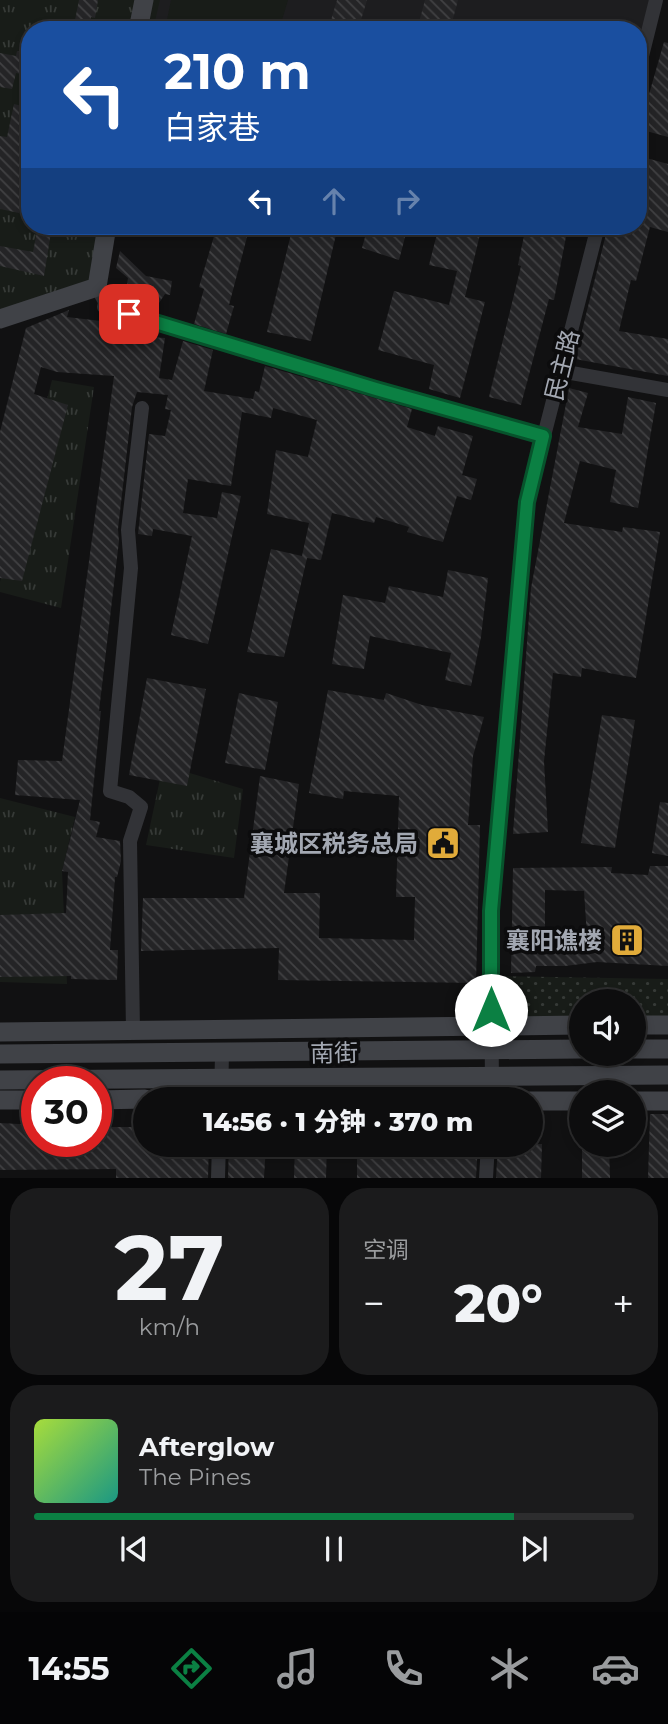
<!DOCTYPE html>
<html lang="zh">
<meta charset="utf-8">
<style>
:root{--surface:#0d0d0e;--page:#1b1b1c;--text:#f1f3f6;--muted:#9a9c9e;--line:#2d2d2e;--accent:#0b8043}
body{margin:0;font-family:Montserrat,"Noto Sans SC",sans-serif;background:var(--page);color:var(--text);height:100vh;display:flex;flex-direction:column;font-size:26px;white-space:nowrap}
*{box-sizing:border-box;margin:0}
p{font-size:23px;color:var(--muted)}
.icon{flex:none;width:38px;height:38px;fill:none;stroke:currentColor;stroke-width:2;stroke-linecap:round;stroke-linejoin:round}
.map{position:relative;height:1178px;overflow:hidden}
.side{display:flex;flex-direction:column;gap:10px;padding:10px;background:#070708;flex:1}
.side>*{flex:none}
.hud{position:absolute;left:21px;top:21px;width:626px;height:214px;border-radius:28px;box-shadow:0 4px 10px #0003,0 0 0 2px var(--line);background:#1a4fa0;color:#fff;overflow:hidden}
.controls{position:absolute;left:569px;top:989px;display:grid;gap:14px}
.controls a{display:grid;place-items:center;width:77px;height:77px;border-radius:50%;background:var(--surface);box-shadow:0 4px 10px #0003,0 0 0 2px var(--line);font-size:35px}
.speed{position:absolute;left:21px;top:1066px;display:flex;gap:14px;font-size:35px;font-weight:700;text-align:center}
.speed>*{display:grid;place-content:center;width:91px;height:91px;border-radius:50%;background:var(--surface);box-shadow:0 4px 10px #0003,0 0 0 2px var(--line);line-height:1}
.speed .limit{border:10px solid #d22;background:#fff;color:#111}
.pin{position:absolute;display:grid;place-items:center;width:60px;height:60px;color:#fff;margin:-30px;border-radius:14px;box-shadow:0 4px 10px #0006}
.me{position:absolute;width:77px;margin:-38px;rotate:0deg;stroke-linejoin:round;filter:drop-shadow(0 0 5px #0008)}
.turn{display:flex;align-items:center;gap:24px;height:147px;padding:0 28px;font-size:32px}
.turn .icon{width:91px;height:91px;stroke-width:2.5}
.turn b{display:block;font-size:49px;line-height:60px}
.lanes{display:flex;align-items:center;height:66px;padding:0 28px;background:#0003;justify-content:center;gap:35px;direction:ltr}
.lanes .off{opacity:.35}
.big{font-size:52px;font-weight:800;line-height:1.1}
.side .widget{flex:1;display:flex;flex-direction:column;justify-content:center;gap:10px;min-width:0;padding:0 24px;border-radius:28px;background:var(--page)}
.side .dial{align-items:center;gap:0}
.dial b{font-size:91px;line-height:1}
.song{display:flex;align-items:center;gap:21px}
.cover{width:84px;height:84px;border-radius:10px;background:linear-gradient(135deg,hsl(80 70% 55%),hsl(170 70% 35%))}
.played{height:7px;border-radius:4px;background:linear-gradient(90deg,var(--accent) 80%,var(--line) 80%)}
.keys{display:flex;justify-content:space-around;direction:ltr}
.heat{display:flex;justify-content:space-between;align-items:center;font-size:38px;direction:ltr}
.side .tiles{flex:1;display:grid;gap:10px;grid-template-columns:1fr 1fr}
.widget:last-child{grid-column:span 2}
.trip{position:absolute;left:133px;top:1087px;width:410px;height:70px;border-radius:35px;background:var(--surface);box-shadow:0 4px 10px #0003,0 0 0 2px var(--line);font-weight:800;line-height:70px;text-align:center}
.tab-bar{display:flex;height:112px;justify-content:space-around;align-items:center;background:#050506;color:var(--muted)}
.tab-bar .icon{width:49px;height:49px}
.tab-bar .on{color:var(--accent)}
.tab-bar b{font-size:32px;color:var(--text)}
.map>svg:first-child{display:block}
.built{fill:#1d1d1f}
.grass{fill:url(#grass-dots)}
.park{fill:url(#park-tufts)}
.garden{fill:#181c18}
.building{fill:url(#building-back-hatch);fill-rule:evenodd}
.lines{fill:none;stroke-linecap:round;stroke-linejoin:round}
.street{stroke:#323337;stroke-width:14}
.secondary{stroke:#404247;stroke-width:19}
.route-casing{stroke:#07532c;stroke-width:18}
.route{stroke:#0b8043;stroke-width:12}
.labels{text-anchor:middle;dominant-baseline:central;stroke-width:7;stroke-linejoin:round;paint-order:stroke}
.street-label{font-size:24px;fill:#a3a8b2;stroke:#0c0c0d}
.poi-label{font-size:24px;font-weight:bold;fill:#a3a8b2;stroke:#0c0c0d;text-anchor:end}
</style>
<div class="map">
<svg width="668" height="1178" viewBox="0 0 668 1178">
<defs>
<pattern id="grass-dots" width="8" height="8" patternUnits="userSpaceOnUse" patternTransform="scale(1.75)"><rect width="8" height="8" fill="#181c18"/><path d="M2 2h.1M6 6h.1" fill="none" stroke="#363a37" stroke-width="1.8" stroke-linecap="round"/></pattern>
<pattern id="park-tufts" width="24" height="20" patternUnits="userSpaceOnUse" patternTransform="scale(1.75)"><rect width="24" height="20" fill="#181c18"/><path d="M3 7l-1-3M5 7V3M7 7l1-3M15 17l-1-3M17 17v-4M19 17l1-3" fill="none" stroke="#363a37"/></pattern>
<pattern id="building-back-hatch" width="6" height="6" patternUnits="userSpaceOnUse" patternTransform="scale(1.75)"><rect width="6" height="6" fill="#242426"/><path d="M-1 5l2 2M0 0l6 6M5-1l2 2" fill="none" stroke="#414143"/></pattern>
</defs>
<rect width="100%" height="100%" fill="#111112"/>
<path class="built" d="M 144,0 L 656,0 L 639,68 L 639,30 L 138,30 Z"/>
<path class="grass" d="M 491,976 L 668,979 L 668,1025 L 634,1025 L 634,1001 L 581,1001 L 581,1025 L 490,1026 Z"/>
<path class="park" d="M 0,0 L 160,0 L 153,30 L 30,30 L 30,226 L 110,226 L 97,287 L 0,319 Z
M 52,380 L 94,387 L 61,608 L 0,592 L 0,582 Z
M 163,765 L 243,789 L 234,858 L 146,845 Z
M 0,798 L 75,817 L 62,871 L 67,984 L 0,982 Z"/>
<path class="garden" d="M 171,0 L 288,0 L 279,30 L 165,30 Z"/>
<path class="building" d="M 79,0 L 98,0 L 95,18 L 91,17 L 89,30 L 73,30 Z
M 337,0 L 367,0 L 358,30 L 328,30 Z
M 425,0 L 458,0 L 450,30 L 417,30 Z
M 664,42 L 668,43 L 668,137 L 639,129 Z
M 17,51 L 30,54 L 30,76 L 16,73 L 12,89 L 0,87 L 0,53 L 16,56 Z
M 14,104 L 30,108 L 30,162 L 19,213 L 0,209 L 0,136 L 7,137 Z
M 639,156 L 668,164 L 668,232 L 650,227 L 636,281 L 631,280 L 619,331 L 668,339 L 668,376 L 575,359 L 608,226 L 643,226 L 639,225 Z
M 38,226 L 52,226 L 44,276 L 0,266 L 0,246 L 33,252 Z
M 217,226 L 250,226 L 229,305 L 234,306 L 226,334 L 194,324 L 204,289 L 199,287 Z
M 293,226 L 338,226 L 311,341 L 267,332 Z
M 368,226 L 408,226 L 399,260 L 362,248 Z
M 439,226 L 482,226 L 465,297 L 485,302 L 460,398 L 429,389 L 434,365 L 378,350 L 394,291 L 449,305 L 457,271 L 429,265 Z
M 526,226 L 568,226 L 554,300 L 549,299 L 521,405 L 489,397 L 521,266 L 518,265 Z
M 120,251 L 146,276 L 172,281 L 170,295 L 165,294 L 159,303 L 140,287 L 127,284 L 128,278 L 116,268 Z
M 69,310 L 67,317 L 126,324 L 151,331 L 151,337 L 165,338 L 159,378 L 172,380 L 183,341 L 213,350 L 204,391 L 253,399 L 255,391 L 259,392 L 265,366 L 412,409 L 407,427 L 435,436 L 438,426 L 473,436 L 462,475 L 477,479 L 471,500 L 457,496 L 443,542 L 407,532 L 409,527 L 376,517 L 374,523 L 332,513 L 321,560 L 307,558 L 284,657 L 247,652 L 271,549 L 302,556 L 309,523 L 267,514 L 276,450 L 308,457 L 317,420 L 273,408 L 271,418 L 242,412 L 231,486 L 188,479 L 183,513 L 217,518 L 222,492 L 241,496 L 208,644 L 171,635 L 192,536 L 153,529 L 152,536 L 138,534 L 149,434 L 165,436 L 171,410 L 165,409 L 168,395 L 137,392 L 132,407 L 118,529 L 119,541 L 99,711 L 101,711 L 90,820 L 100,822 L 96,837 L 120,841 L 121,861 L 117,877 L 115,877 L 110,950 L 118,950 L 117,980 L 71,979 L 71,976 L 0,977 L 0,915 L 66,913 L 68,872 L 62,871 L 80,800 L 15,795 L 18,760 L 62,761 L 114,376 L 57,372 L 41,367 L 34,394 L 68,405 L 22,581 L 0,578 L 0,432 L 26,328 Z
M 569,388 L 588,393 L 578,427 L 622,434 L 628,397 L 656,403 L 638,508 L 610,502 L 616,470 L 580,461 L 564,523 L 622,532 L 623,527 L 660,532 L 636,678 L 582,668 L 581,677 L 553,673 L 544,761 L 548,832 L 513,834 L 531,588 Z
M 448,570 L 488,578 L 481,637 L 471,686 L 445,680 L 451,653 L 370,636 L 364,669 L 332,664 L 343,595 L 385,603 L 389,586 L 443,597 Z
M 147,678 L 206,689 L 187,786 L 129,775 Z
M 328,690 L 384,700 L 386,693 L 422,705 L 484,717 L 473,756 L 468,825 L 480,825 L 476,983 L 278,980 L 279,948 L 141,951 L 143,898 L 244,898 L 260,776 L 299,784 L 284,893 L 320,893 L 319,938 L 414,940 L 415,897 L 396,897 L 399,796 L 344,791 L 343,799 L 309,793 Z
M 239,693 L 278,702 L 265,770 L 225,763 Z
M 602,715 L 635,720 L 615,848 L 581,843 Z
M 660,802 L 668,803 L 668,856 L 652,853 Z
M 650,866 L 668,866 L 668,966 L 597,962 L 565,966 L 536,966 L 535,972 L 511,973 L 513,868 L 612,867 L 611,873 L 648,875 ZM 545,890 L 584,891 L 587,937 L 545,935 Z
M 650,1114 L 668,1114 L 668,1178 L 648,1178 Z
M 0,1123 L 37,1125 L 37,1141 L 96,1141 L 96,1127 L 145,1127 L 145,1144 L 209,1144 L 208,1178 L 116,1178 L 116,1169 L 0,1170 Z
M 229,1144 L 266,1144 L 264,1178 L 228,1178 Z
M 295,1144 L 327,1144 L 326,1178 L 294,1178 Z
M 357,1144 L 478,1144 L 476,1178 L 357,1178 Z
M 498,1144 L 542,1144 L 541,1178 L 496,1178 Z
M 582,1144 L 609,1144 L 610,1178 L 582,1178 Z"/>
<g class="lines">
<path class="street" d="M 639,68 L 656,0
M 97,287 L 105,302 L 104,307 L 376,389 L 543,436
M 560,371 L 668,390
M 133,1031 L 130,841 L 141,807 L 129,797 L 110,791 L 131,568 L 128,530 L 142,408
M 221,1099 L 222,1054
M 492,1099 L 491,911 L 527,502 L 598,226
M 218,1178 L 219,1144
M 486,1178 L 488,1144"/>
<path class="secondary" d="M 138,30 L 144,0
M 0,319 L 97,287 L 107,226
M 634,1025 L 668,1025
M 0,1032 L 581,1025
M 634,1049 L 668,1049
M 0,1054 L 581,1049
M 0,1080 L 668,1075
M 194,1099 L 255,1099
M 0,1100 L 37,1100
M 96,1100 L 145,1099
M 530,1101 L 581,1101
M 634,1101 L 668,1101"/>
</g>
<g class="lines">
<g class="route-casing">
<path id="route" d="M 129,314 L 376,389 L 543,436 L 527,502 L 491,911 L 491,1010"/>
</g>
<use href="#route" class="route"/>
</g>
<defs>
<g id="civic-square" transform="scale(1.75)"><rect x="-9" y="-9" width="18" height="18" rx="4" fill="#e1ab3a" stroke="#0c0c0d"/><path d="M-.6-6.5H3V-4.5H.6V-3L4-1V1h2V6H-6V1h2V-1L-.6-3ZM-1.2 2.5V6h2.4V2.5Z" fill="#111"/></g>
<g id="building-square" transform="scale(1.75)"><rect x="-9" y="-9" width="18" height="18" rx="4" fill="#e1ab3a" stroke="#0c0c0d"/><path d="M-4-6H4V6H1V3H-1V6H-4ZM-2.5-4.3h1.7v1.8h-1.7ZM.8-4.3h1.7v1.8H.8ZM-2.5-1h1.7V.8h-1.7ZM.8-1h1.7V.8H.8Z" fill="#111"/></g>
</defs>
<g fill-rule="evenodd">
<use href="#civic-square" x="443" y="843"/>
<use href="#building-square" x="627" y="940"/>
</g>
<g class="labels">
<g class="street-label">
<text transform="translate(562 365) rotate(-76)">民主路</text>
<text transform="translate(334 1053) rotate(-1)">南街</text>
</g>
<g class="poi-label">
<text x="418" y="843">襄城区税务总局</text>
<text x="602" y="940">襄阳谯楼</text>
</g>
</g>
</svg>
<div class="controls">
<a><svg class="icon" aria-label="sound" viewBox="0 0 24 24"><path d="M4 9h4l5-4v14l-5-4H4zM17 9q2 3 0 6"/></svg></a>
<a><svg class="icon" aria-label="layers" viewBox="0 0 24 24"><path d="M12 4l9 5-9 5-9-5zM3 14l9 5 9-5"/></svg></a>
</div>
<div class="speed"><div class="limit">30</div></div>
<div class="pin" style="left:129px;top:314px;background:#d93025"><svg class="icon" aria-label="arrive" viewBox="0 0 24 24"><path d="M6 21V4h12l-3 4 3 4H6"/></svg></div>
<svg class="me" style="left:491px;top:1010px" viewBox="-20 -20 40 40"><circle r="19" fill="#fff"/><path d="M0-13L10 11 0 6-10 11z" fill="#0b8043"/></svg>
<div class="trip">14:56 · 1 分钟 · 370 m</div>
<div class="hud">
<div class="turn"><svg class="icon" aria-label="left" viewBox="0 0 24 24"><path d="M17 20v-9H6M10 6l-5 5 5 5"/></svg><div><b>210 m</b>白家巷</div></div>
<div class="lanes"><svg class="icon" aria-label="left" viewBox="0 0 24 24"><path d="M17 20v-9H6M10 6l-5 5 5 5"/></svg><svg class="icon off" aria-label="ahead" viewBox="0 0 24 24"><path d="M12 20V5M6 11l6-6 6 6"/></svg><svg class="icon off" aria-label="right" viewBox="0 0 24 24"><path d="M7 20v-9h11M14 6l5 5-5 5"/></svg></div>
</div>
</div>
<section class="side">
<div class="tiles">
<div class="widget dial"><b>27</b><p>km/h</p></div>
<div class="widget"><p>空调</p>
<div class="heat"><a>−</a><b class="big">20°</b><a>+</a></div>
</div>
<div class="widget">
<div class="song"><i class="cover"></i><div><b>Afterglow</b><p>The Pines</p></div></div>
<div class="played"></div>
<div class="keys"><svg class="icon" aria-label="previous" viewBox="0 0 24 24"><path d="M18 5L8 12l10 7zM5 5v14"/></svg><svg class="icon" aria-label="pause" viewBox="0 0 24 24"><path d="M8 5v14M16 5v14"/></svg><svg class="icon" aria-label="next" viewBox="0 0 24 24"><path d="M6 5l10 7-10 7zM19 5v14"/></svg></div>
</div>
</div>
</section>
<nav class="tab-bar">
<b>14:55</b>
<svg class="icon on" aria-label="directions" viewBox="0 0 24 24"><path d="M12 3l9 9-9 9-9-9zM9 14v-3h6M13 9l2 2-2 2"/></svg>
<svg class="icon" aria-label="music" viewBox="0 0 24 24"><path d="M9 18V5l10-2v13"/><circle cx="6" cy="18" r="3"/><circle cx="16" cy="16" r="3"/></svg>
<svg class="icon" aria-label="phone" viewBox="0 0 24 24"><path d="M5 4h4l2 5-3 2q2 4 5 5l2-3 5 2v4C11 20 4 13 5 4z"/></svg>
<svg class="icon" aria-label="climate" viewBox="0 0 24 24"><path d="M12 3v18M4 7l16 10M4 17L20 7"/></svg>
<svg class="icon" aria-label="car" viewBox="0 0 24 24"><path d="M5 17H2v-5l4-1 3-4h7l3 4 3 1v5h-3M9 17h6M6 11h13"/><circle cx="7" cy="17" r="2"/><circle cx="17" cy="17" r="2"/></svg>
</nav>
